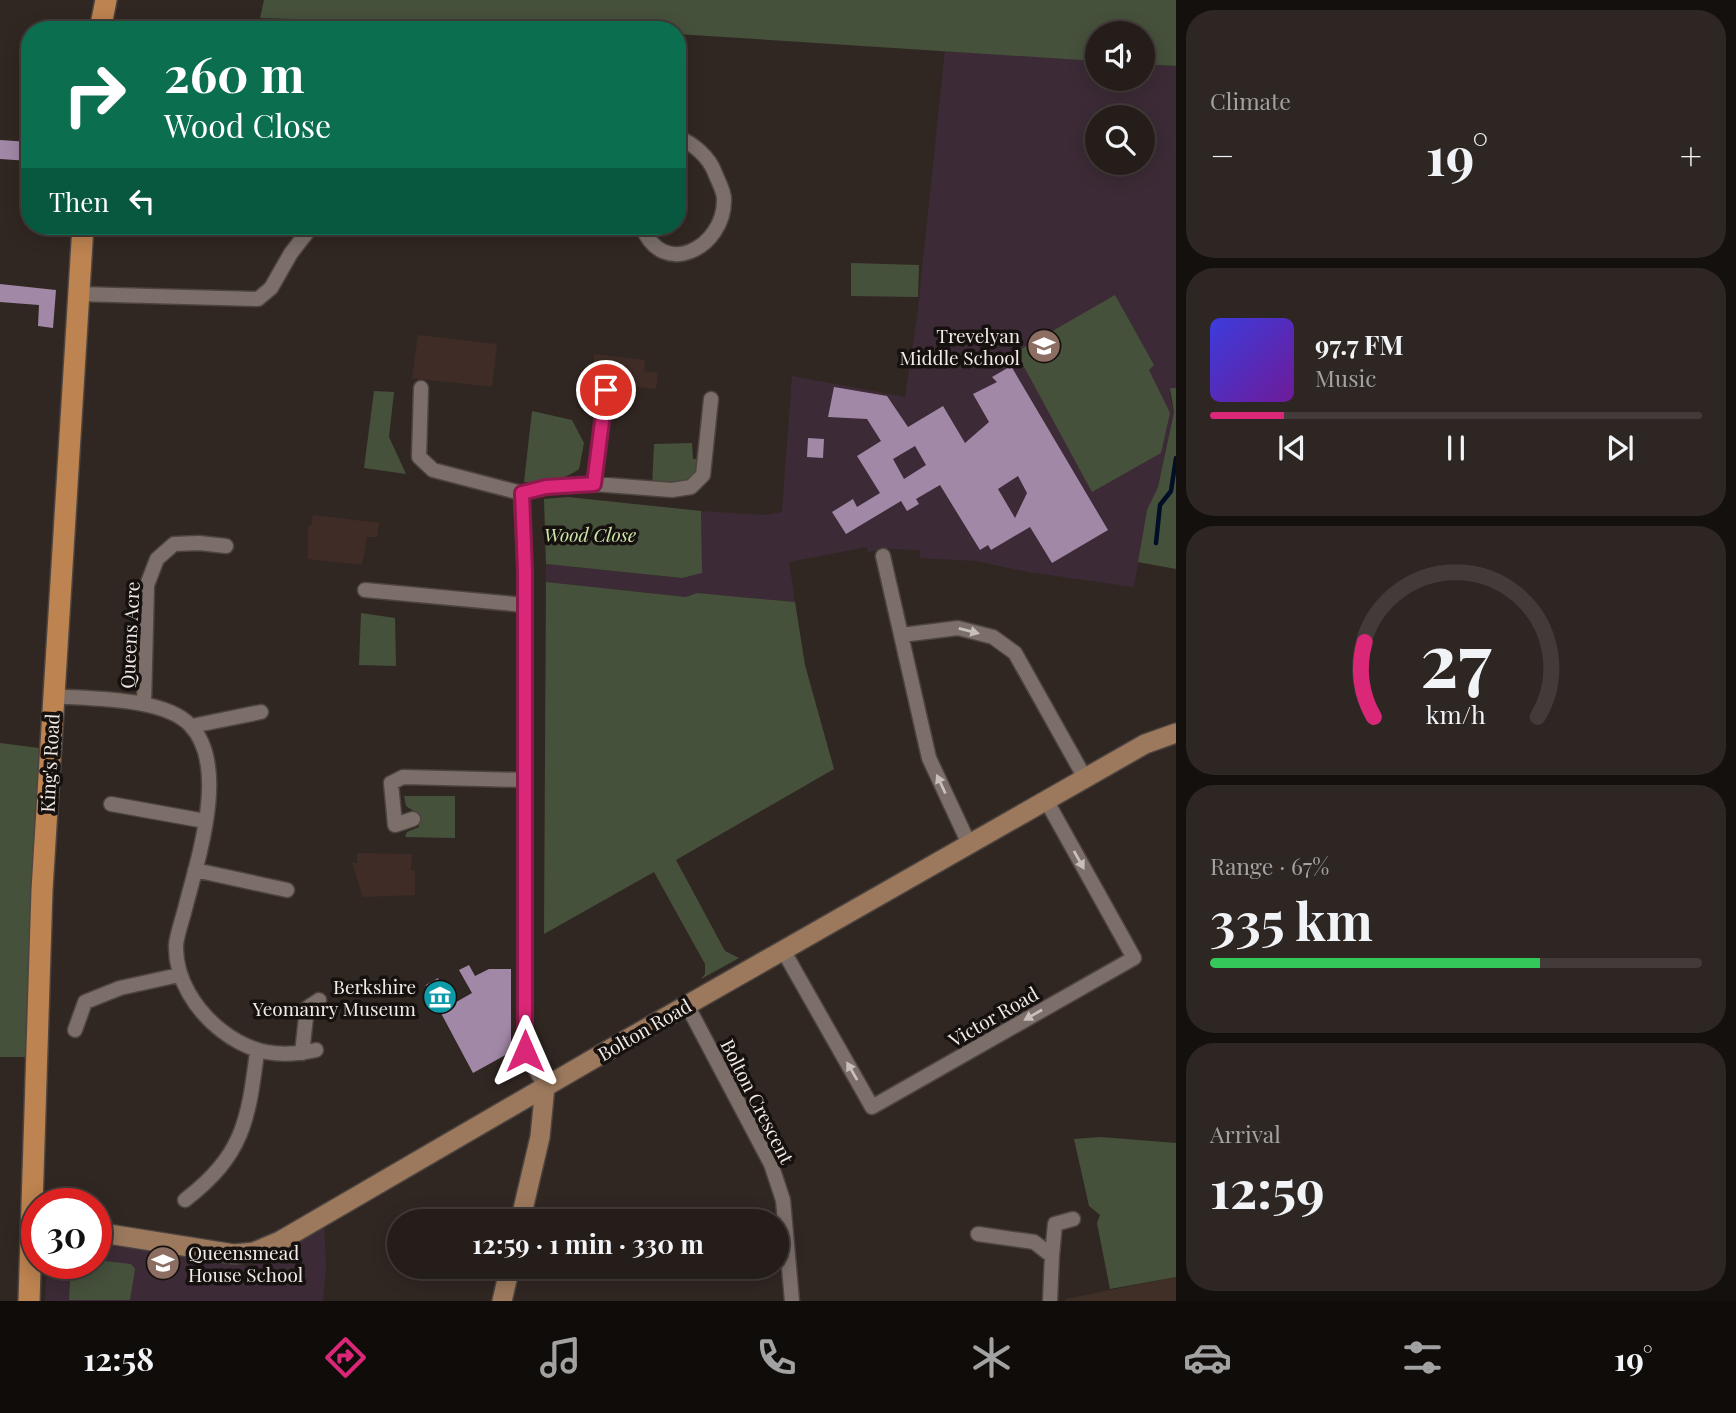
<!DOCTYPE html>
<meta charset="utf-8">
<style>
:root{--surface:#251d1a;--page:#2d2623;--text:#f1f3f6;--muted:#a3a2a2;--line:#423b39;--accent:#db2777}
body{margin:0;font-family:"Playfair Display",serif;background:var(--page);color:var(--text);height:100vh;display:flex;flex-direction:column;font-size:26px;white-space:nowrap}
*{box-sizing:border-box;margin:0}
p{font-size:23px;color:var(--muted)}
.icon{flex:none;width:38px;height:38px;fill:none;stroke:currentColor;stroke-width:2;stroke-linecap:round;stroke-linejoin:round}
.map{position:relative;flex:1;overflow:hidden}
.panel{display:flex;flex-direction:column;gap:10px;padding:10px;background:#14100e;width:560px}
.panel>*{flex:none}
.top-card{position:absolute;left:21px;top:21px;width:665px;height:214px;border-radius:28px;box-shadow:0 4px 18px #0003,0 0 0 2px var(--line);background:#0b6e4f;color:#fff;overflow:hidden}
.tools{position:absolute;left:1085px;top:21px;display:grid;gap:14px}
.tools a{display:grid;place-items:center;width:70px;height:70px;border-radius:50%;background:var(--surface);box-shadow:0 4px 18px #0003,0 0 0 2px var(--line);font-size:35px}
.speed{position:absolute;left:21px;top:1188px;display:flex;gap:14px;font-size:35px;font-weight:700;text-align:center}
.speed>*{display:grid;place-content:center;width:91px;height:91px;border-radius:50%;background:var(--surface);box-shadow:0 4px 18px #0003,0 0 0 2px var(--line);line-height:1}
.speed .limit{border:10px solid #d22;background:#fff;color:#111}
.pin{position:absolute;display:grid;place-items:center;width:60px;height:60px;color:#fff;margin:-30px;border:4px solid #fff;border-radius:50%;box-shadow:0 2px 7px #0007}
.me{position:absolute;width:77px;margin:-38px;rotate:0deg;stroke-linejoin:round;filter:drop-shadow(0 0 5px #0008)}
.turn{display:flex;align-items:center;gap:24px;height:147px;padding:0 28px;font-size:32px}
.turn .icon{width:91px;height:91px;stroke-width:2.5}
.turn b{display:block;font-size:49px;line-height:60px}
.then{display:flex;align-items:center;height:66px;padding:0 28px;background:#0003;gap:14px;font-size:26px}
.big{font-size:52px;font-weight:700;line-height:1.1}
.panel .widget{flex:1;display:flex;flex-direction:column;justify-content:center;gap:10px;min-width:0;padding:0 24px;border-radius:28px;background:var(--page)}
.panel .dial{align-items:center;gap:0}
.dial svg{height:182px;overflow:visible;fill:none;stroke:var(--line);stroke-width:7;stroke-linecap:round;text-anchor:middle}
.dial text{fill:var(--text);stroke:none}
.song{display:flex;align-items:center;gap:21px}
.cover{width:84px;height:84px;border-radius:10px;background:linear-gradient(135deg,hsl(240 70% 55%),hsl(280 70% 35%))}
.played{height:7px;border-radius:4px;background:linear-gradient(90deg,var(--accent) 15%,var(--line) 15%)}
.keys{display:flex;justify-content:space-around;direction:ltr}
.heat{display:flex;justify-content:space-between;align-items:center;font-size:38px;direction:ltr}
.charge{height:10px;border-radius:5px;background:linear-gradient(90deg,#34c759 67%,var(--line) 0)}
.trip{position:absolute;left:387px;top:1209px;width:402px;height:70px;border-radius:35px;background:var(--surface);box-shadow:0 4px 18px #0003,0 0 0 2px var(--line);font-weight:700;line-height:70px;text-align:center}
.menu{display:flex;height:112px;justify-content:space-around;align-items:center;background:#0f0c0a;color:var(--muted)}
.menu .icon{width:49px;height:49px}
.menu .selected{color:var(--accent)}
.menu b{font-size:32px;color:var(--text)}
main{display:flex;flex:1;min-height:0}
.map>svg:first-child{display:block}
.built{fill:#402f27}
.industrial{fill:#3f2c26}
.education{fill:#3c2b36;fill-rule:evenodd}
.green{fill:#46513c}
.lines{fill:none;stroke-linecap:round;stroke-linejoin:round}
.stream{stroke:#010e26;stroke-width:4.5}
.building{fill:#a288a7;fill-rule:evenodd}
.street-casing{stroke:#4d4440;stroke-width:17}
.secondary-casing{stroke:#4d4440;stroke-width:22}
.primary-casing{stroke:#4d4440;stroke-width:24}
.street{stroke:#7c6f69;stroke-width:14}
.secondary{stroke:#9c795d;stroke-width:19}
.primary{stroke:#bd8350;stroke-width:21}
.oneway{fill:#c8bfba}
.route-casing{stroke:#8e194d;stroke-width:18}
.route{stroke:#db2777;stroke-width:12}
.labels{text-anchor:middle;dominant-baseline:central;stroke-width:7;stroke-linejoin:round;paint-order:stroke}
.poi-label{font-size:19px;fill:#f1eae6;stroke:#16110f;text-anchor:end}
.park-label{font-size:19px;font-style:italic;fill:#cae7ab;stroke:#16110f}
.street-label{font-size:19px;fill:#f1eae6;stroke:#16110f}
</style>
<main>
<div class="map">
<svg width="1176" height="1301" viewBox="0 0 1176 1301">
<rect width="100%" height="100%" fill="#312722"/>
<path class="built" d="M 1176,1277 L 1176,1301 L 1065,1301 L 1066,1299 Z"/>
<path class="industrial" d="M 418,335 L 497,344 L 492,387 L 412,378 Z
M 594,354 L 645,360 L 644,371 L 658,373 L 656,389 L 608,384 L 591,384 Z
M 313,515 L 379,523 L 377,537 L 367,537 L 362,565 L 308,559 L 308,526 L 311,526 Z
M 357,853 L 412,854 L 411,870 L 415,871 L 415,895 L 363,897 L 352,863 L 357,863 Z"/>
<path class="education" d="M 945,50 L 1097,61 L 1097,79 L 1143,79 L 1143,64 L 1176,66 L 1176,388 L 1169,393 L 1174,412 L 1158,487 L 1147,510 L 1134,587 L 1028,572 L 976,561 L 920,558 L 920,550 L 886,549 L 868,552 L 867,547 L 789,562 L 795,602 L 697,593 L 686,597 L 546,582 L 546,564 L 682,578 L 702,573 L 701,511 L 765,515 L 782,512 L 792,376 L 905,397 L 917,317 ZM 1097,117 L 1143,117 L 1143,163 L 1097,163 Z
M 324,1224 L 326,1267 L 323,1301 L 45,1301 L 47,1264 L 96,1264 L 96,1240 L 247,1266 L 261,1262 Z"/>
<path class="green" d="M 264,0 L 1176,0 L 1176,66 L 1143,64 L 1143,33 L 1097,33 L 1097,61 L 677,34 L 677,30 L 260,18 Z
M 851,263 L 919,265 L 918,297 L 851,296 Z
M 1115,295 L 1154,365 L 1149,370 L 1170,413 L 1161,453 L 1092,492 L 1016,352 Z
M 1170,388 L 1176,388 L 1176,569 L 1138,562 L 1147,510 L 1158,487 L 1174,412 Z
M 374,391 L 394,392 L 389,437 L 406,474 L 364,468 Z
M 532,411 L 572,420 L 584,443 L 579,469 C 564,480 543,484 524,482 Z
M 692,443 L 693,459 L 705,459 L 694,482 L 652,487 L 654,444 Z
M 568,497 L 701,511 L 702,573 L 682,578 L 546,564 L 544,499 Z
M 546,582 L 686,597 L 697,593 L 795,602 L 805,665 L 834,769 L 676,860 L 725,951 L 739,958 L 701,979 L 705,974 L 705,964 L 654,872 L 544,934 Z
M 361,613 L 395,618 L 396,666 L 359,665 Z
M 0,743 L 39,748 L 27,1057 L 0,1057 Z
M 404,796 L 455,796 L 455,838 L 405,837 L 407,832 L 419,827 L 418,814 L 406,806 Z
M 1101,1137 L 1176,1143 L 1176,1277 L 1110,1289 L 1097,1223 L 1100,1215 L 1089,1206 L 1074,1139 Z
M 96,1260 L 131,1264 L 135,1269 L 130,1300 L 69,1300 L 71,1264 L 96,1264 Z"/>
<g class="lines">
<path class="stream" d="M 1156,543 L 1160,505 L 1171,491 L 1176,458"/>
</g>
<path class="building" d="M 0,140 L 30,142 L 30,161 L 0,159 Z
M 0,284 L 56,290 L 53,328 L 38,326 L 39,305 L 0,302 Z
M 1011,366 L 1108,530 L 1052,563 L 1030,527 L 991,550 L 988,545 L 980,550 L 940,485 L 916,499 L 919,504 L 907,511 L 901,501 L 846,534 L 832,512 L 853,499 L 857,507 L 880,493 L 857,456 L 881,441 L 867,419 L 828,417 L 834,387 L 887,396 L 908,427 L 943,406 L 965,443 L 989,422 L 973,394 L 997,382 L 992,377 ZM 915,446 L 926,465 L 904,479 L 893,459 ZM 1018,476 L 1027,493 L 1015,518 L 998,489 Z
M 808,438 L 824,439 L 823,458 L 807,457 Z
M 469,965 L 475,976 L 489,969 L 511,969 L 511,1052 L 473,1073 L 426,985 L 438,978 L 451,1005 L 472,993 L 459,970 Z"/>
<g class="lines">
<g class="street-casing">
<path id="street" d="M 642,226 C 662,280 725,248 724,199 C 724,191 718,181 715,173 C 709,157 693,143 677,137
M 79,294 L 258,299 L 271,288 L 291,253 L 312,226
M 421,388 L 419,457 L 433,470 L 521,493 L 546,487 L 594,484 L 672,490 L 691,487 L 703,475 L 711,399
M 594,484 L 606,390
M 521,493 L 525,572 L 525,1051 L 545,1086
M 883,556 L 929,758 L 970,846
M 365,590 L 525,605
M 902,635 L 958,628 L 993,637 L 1015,653 L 1085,778
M 52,696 C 90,699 163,697 190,725 C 230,766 197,861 185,909 C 182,921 177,934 176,945 C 175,979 196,1011 222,1031 C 252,1054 280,1058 316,1050
M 144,704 L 147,585 L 157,559 L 174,544 L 199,543 L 226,546
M 192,726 L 261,712
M 111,804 L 205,821
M 413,819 L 395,825 L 391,783 L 403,777 L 524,780
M 195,870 L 287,890
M 783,950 L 872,1107 L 1134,958 L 1046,800
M 687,1005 L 771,1164 L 783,1200 L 792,1301
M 75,1030 L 85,1002 L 120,988 L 179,975
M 302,1053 L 307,1008 L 319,1000
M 185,1200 C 243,1155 248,1122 257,1052
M 978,1234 L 1034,1242 L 1052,1256 L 1050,1301
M 1052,1256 L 1055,1224 L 1073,1219"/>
</g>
<g class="secondary-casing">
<path id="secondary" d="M 520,1222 L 540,1137 L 545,1086
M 96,1232 L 234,1254 L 254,1252 L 280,1241 L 624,1041 L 1145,744 L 1176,733
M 502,1301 L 510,1267"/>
</g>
<g class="primary-casing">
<path id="primary" d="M 100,30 L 106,0
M 29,1301 L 42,890 L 83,226"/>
</g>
<use href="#street" class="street"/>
<use href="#secondary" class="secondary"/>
<use href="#primary" class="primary"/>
</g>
<defs><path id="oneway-solid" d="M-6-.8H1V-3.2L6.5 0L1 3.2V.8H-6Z" transform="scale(1.75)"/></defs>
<g class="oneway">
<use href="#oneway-solid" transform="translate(969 631) rotate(14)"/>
<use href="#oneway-solid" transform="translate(941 784) rotate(-115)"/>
<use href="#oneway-solid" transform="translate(1079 860) rotate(61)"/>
<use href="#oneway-solid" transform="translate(1033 1015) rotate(150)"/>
<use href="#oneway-solid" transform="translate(852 1071) rotate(-120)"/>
</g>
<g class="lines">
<g class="route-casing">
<path id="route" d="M 525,1051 L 525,572 L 522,493 L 546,487 L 594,484 L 606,390"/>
</g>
<use href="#route" class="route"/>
</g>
<defs>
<g id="school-disc" transform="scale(1.75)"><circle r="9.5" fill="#8d6e63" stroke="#16110f"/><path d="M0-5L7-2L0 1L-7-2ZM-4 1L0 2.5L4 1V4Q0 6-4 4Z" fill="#fff"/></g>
<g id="museum-disc" transform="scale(1.75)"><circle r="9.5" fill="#0f9aa8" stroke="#16110f"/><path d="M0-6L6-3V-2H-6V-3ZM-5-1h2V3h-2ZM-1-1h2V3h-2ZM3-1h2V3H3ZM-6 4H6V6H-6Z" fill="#fff"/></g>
</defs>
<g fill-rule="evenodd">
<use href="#school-disc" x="1044" y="346"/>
<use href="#museum-disc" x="440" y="997"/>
<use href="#school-disc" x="163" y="1263"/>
</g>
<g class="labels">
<g class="poi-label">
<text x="1020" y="335">Trevelyan<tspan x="1020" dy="22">Middle School</tspan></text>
<text x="416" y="986">Berkshire<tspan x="416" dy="22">Yeomanry Museum</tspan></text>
<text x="188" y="1252" text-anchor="start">Queensmead<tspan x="188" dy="22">House School</tspan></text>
</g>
<g class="park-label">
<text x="590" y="534">Wood Close</text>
</g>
<g class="street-label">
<text transform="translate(129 635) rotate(-87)">Queens Acre</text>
<text transform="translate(49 763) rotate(-87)">King's Road</text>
<text transform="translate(993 1016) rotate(-30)">Victor Road</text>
<text transform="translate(644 1029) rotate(-30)">Bolton Road</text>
<text transform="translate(758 1101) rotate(63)">Bolton Crescent</text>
</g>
</g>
</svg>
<div class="tools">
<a><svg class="icon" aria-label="sound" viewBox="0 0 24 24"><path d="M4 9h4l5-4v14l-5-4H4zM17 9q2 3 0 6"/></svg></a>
<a><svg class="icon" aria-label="search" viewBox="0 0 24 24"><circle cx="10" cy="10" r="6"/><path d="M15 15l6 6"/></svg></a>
</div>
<div class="speed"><div class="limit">30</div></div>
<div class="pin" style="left:606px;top:390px;background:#d93025"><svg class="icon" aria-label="arrive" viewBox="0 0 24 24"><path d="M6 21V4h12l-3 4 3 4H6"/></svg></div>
<svg class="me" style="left:525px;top:1051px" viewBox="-20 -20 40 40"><path d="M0-17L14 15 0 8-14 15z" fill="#db2777" stroke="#fff" stroke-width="4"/></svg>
<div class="trip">12:59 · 1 min · 330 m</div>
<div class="top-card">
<div class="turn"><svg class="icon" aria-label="right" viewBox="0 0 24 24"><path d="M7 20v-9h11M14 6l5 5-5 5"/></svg><div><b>260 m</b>Wood Close</div></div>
<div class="then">Then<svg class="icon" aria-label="left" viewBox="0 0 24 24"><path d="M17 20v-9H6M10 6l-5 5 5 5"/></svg></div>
</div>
</div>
<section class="panel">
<div class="widget"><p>Climate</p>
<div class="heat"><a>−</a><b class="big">19°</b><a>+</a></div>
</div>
<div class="widget">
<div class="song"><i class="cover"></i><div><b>97.7 FM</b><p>Music</p></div></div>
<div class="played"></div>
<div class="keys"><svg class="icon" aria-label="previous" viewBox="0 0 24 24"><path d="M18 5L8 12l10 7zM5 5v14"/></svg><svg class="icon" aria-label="pause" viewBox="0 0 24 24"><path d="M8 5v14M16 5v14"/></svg><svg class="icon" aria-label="next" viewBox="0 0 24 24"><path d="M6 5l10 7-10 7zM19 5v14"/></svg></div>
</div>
<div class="widget dial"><svg viewBox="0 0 100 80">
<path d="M14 69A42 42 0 1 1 86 69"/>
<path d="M14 69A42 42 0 0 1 10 36" stroke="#db2777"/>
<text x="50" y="56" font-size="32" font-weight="700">27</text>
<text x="50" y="72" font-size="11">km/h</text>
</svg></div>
<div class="widget"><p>Range · 67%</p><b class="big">335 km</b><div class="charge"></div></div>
<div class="widget"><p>Arrival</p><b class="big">12:59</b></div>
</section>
</main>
<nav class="menu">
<b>12:58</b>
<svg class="icon selected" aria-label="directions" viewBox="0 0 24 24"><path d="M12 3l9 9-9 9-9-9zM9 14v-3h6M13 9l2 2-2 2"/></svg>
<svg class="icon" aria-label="music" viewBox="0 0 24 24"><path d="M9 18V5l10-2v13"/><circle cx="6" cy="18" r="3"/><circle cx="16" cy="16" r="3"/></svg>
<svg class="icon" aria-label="phone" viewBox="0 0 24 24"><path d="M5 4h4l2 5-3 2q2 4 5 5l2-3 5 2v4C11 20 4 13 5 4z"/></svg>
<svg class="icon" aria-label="climate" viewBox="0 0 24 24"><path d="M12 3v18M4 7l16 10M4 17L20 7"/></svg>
<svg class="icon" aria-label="car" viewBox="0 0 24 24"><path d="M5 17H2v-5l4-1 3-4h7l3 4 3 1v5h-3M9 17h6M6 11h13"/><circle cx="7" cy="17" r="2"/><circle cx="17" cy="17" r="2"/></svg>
<svg class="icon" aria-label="filters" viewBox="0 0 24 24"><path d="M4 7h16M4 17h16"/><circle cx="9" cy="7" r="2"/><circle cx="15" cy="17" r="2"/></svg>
<b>19°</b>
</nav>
